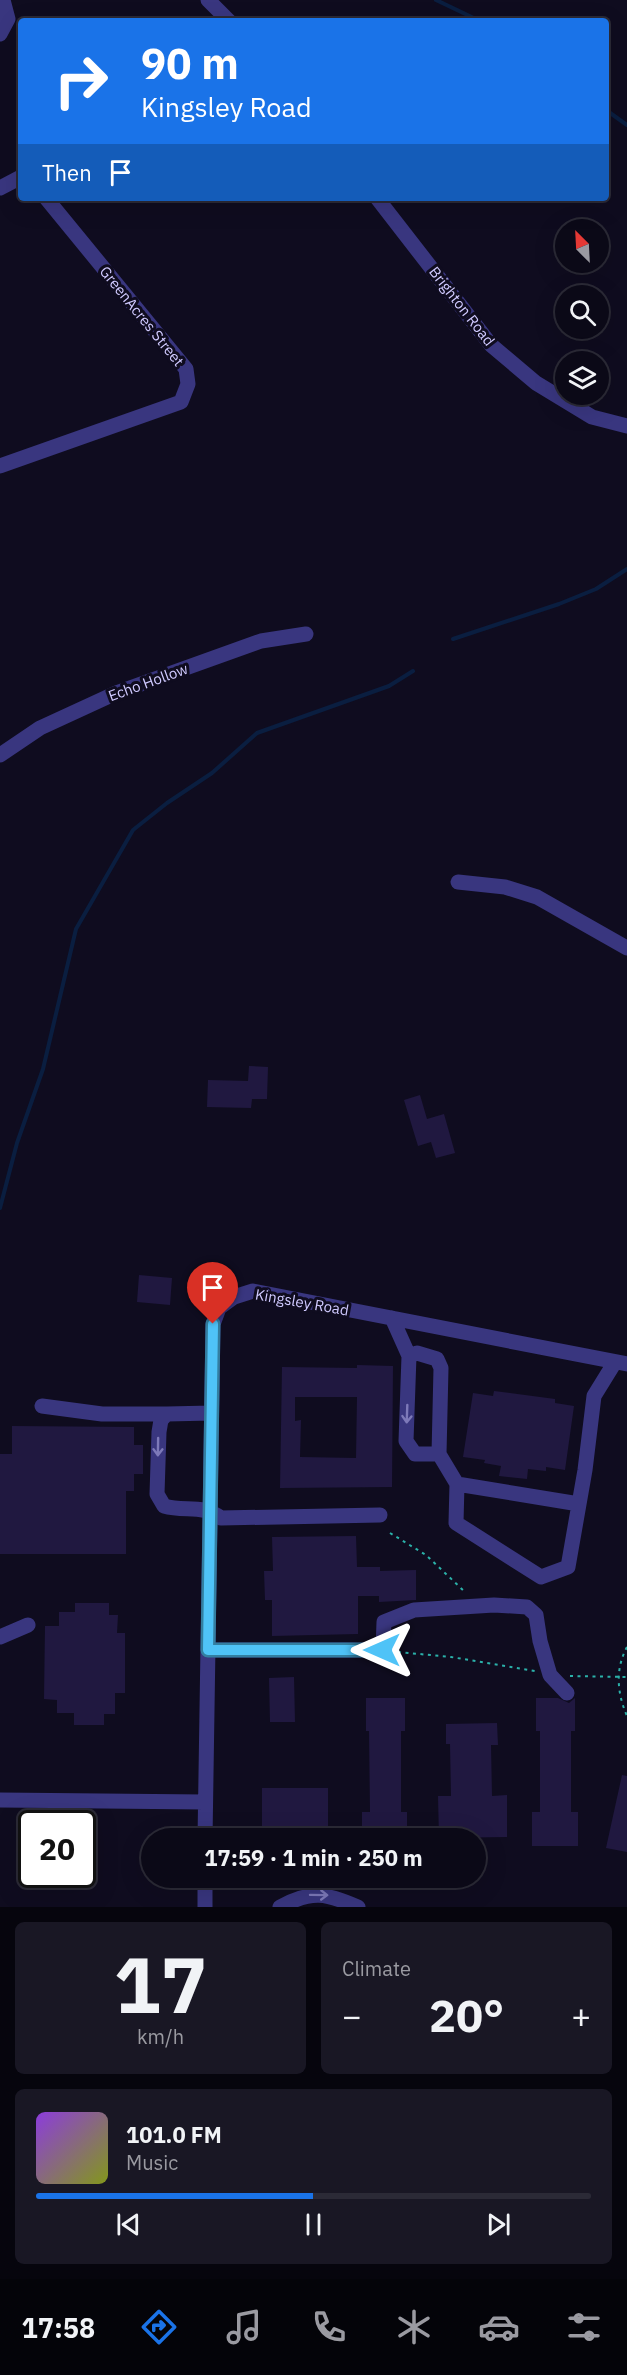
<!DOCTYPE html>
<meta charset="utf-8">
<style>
:root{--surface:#0b0917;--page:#191724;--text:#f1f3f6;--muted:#9a9aa1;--line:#2b2a36;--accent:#1a73e8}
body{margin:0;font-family:"IBM Plex Sans",sans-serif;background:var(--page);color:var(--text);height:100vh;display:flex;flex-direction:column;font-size:22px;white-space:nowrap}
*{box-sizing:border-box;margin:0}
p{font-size:20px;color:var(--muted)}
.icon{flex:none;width:33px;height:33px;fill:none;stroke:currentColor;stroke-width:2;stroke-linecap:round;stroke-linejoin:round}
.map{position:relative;height:1907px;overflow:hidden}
.side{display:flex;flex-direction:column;gap:15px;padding:15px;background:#06050d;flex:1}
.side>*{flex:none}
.banner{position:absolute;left:18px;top:18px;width:591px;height:183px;border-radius:6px;box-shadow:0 6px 24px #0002,0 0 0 2px var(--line);background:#1a73e8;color:#fff;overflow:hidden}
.needle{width:39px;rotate:336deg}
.fabs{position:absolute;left:555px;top:219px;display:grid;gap:12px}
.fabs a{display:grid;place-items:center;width:54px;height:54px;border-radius:50%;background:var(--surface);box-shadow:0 6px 24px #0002,0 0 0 2px var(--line);font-size:30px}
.speed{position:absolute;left:18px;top:1810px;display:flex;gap:12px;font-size:30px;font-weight:700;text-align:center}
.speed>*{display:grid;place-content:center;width:78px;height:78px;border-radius:50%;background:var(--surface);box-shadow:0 6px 24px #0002,0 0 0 2px var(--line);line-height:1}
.speed .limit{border:3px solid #111;border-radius:9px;background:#fff;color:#111}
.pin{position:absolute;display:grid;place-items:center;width:51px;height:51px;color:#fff;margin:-62px -26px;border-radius:50% 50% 50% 0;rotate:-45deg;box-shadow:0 0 6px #0007}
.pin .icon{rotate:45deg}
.me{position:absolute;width:66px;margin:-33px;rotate:270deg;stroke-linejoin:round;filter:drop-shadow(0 0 4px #0008)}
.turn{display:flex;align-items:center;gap:21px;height:126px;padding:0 24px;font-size:27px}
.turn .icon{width:78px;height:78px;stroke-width:2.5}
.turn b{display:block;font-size:42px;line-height:51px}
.then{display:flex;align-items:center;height:57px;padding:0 24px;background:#0003;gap:12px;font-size:22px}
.big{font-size:45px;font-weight:700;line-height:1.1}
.side .card{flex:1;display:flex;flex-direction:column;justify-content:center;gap:9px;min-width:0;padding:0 21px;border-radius:9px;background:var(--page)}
.side .dial{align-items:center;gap:0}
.dial b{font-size:78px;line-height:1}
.song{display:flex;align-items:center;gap:18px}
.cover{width:72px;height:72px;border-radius:9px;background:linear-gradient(135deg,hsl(270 70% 55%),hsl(70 70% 35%))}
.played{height:6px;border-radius:3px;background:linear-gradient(90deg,var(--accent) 50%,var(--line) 50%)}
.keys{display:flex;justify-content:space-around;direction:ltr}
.heat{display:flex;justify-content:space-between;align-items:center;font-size:33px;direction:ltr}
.side .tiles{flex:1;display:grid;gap:15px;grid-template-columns:1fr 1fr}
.card:last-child{grid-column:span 2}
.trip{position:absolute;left:141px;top:1828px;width:345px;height:60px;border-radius:30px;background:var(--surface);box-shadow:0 6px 24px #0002,0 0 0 2px var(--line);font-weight:700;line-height:60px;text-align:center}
.dock{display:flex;height:96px;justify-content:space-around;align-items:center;background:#040409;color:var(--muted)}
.dock .icon{width:42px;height:42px}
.dock .on{color:var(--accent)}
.dock b{font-size:27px;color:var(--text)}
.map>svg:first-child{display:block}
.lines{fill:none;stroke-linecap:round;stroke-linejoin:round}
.stream{stroke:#0a1e40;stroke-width:4}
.building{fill:#201840;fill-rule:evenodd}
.path{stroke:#2bb1a9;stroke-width:2;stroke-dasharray:3 4.5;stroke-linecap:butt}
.minor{stroke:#39367f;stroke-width:15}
.oneway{stroke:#7d79b9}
.route-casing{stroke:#337fa1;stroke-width:15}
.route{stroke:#4fc3f7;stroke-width:10}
.labels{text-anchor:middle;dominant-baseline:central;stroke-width:6;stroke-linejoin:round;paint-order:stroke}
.street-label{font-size:15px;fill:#d0caff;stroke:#0f0c1f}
</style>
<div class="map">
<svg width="627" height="1907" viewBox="0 0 627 1907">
<rect width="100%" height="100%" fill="#0f0c1f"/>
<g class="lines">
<path class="stream" d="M 436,0 L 480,21
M 606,110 L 627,125
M 453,639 L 559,604 L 596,589 L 627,569
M 0,1208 L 17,1143 L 43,1069 L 76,929 L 133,830 L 167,803 L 212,773 L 257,733 L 389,686 L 413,671"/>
</g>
<path class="building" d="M 249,1066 L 268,1067 L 267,1099 L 252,1099 L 251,1108 L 207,1107 L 208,1080 L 248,1081 Z
M 420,1095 L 427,1119 L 444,1114 L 455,1153 L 436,1158 L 431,1142 L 418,1146 L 404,1100 Z
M 139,1275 L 172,1278 L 170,1305 L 137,1302 Z
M 357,1365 L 393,1366 L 392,1487 L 280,1488 L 282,1367 L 357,1368 ZM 295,1397 L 357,1397 L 356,1458 L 300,1457 L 301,1420 L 295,1421 Z
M 494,1391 L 555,1399 L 555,1403 L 574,1406 L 565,1470 L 546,1467 L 546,1471 L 528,1469 L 527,1479 L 499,1476 L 501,1466 L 484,1463 L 485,1460 L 463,1457 L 473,1393 L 493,1396 Z
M 12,1426 L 134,1427 L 134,1445 L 143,1445 L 143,1474 L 134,1474 L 134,1491 L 126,1491 L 126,1554 L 0,1554 L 0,1454 L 12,1454 Z
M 356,1536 L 357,1567 L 380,1567 L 380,1571 L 416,1570 L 416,1600 L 379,1602 L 379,1596 L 358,1596 L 358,1634 L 272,1636 L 272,1600 L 265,1600 L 264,1571 L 273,1571 L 272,1537 Z
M 75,1603 L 109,1603 L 109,1615 L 118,1615 L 117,1633 L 125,1633 L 125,1693 L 115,1693 L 115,1714 L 104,1714 L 104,1725 L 74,1725 L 74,1713 L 57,1713 L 57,1700 L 44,1699 L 45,1626 L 59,1626 L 59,1612 L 75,1612 Z
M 294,1677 L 295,1722 L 270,1722 L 269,1678 Z
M 366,1698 L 405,1698 L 405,1731 L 401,1731 L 401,1812 L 407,1812 L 407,1839 L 362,1839 L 362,1812 L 370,1812 L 369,1731 L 366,1731 Z
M 536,1698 L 558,1698 L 569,1703 L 575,1698 L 575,1731 L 571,1731 L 571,1812 L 578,1812 L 578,1846 L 532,1846 L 532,1812 L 540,1812 L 540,1731 L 536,1731 Z
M 497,1723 L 498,1745 L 491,1745 L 492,1796 L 507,1795 L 507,1837 L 439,1838 L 438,1796 L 451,1796 L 450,1744 L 446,1744 L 446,1724 Z
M 622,1775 L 627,1776 L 627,1852 L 606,1848 Z
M 262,1788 L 328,1788 L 328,1839 L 262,1839 Z"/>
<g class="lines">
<path class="path" d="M 390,1533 L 426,1555 L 465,1592
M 627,1647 C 615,1669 617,1693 627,1716
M 398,1652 L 451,1657 L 535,1671
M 570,1676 L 627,1677"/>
<path class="minor" d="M 208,0 L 229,21
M 0,34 L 8,19 L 3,0
M 0,188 L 21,177
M 377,198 L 491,345 L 536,383 L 592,417 L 627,426
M 0,466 L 181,402 L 188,384 L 186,369 L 46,198
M 0,755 L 40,728 L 116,693 L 261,641 L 306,634
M 458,882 L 505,887 L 537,897 L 627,948
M 392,1318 L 409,1356 L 406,1441 L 415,1454 L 439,1454
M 409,1356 L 417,1353 L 437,1359 L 441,1368 L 439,1454 L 457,1484 L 456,1523 L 541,1577 L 568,1567 L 585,1470 L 594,1396 L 615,1362
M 42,1406 L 102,1414 L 167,1414
M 211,1413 L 167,1414 L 161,1420 L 159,1432 L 157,1494 L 164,1506 C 185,1512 203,1504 221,1518 L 380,1515
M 457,1484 L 579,1504
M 0,1637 L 28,1625
M 208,1650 L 383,1650 L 384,1622 L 414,1610 L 494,1605 L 527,1607 L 536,1615 L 540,1641 L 550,1675 L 567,1693
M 0,1800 L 205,1802
M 205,1839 L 213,1324 L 219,1308 L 234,1297 L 253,1291 L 627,1364
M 205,1878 L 205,1907
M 280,1907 C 312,1890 326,1893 358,1907"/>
</g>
<defs><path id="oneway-shaft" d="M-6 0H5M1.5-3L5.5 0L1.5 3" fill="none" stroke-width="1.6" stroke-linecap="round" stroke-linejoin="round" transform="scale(1.5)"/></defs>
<g class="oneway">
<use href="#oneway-shaft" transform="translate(407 1414) rotate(92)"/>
<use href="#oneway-shaft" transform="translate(158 1447) rotate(91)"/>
<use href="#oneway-shaft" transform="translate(319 1895) rotate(1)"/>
</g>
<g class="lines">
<g class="route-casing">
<path id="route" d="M 213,1324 L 208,1650 L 382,1650"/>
</g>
<use href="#route" class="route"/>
</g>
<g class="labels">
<g class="street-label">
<text transform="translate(462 306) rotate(52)">Brighton Road</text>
<text transform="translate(142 316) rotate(51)">GreenAcres Street</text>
<text transform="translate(148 682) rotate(-20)">Echo Hollow</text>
<text transform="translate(302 1302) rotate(10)">Kingsley Road</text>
</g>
</g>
</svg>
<div class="fabs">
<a><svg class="needle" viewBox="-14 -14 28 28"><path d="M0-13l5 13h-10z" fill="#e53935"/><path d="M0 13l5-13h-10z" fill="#9a9aa1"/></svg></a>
<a><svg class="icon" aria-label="search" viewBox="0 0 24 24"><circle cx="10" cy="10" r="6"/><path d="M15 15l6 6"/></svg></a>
<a><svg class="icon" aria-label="layers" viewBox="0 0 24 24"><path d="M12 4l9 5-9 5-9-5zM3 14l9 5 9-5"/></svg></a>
</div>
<div class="speed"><div class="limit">20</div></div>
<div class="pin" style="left:213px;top:1324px;background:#d93025"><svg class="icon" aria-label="arrive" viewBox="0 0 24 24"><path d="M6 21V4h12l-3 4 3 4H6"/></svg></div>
<svg class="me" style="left:382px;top:1650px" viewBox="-20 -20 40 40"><path d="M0-17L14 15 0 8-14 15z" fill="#4fc3f7" stroke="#fff" stroke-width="4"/></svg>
<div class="trip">17:59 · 1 min · 250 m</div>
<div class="banner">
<div class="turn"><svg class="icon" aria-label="right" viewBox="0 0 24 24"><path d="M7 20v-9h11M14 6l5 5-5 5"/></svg><div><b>90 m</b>Kingsley Road</div></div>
<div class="then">Then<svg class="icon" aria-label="arrive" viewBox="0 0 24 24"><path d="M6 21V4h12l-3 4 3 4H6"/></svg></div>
</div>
</div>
<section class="side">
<div class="tiles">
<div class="card dial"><b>17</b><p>km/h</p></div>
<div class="card"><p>Climate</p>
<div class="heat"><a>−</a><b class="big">20°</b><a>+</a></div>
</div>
<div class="card">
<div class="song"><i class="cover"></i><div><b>101.0 FM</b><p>Music</p></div></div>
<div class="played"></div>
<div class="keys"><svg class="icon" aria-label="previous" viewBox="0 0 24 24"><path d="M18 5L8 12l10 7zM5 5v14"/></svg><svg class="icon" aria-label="pause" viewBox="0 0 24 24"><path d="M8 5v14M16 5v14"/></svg><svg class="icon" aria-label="next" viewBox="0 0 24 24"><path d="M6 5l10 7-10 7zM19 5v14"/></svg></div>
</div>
</div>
</section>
<nav class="dock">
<b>17:58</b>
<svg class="icon on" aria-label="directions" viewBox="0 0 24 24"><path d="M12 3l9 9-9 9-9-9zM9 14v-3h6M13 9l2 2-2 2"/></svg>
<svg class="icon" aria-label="music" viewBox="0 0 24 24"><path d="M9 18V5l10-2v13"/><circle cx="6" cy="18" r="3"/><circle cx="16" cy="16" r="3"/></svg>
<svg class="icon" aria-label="phone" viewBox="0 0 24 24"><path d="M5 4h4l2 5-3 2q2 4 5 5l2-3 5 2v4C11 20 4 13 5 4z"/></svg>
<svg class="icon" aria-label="climate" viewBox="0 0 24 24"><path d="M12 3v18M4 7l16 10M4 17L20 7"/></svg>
<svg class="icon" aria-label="car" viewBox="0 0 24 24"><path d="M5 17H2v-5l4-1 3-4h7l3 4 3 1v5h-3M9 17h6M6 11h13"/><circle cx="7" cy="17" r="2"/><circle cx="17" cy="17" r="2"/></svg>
<svg class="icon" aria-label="filters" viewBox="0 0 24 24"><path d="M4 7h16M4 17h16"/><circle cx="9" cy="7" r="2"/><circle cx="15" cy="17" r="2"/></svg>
</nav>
